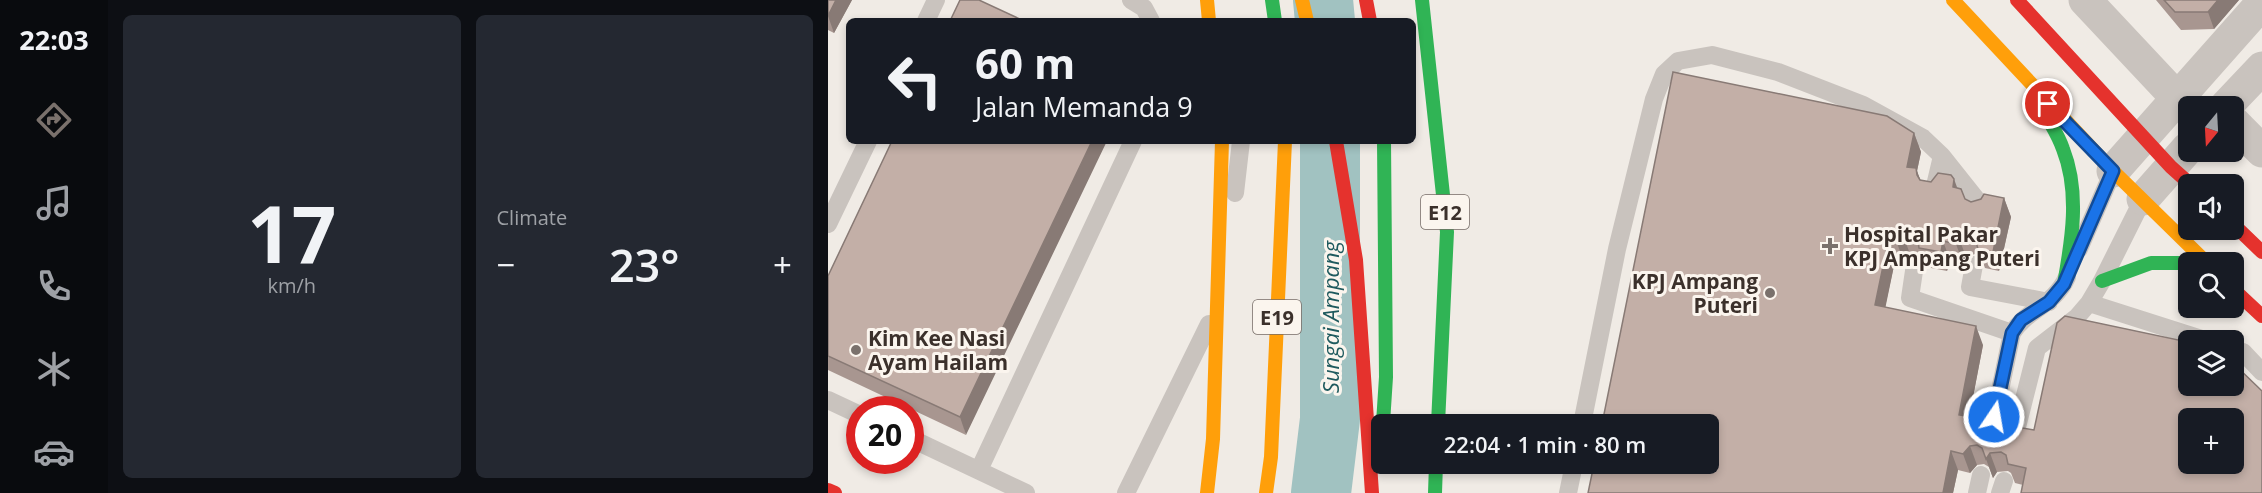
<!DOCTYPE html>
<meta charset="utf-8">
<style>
:root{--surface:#171b24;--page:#242831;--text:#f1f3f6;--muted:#9ea1a6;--accent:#7a716c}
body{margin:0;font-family:"Open Sans",sans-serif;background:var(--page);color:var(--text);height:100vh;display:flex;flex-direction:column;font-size:22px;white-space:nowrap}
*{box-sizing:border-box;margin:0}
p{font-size:20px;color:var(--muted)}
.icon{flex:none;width:33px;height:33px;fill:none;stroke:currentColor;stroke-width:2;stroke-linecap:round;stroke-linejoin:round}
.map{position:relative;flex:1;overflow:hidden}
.panel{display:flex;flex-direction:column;gap:15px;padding:15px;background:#0d0f14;width:720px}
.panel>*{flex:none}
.hud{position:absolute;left:18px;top:18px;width:570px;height:126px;border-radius:9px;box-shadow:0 3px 9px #0003;background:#171b24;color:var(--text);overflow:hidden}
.needle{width:39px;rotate:198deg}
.controls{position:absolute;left:1350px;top:96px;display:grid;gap:12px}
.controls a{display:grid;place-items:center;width:66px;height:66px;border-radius:9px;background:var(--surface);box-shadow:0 3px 9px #0003;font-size:30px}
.speed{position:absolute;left:18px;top:396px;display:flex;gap:12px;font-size:30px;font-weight:700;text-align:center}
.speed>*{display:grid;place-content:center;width:78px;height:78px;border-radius:50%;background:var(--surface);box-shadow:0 3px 9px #0003;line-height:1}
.speed .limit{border:9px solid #d22;background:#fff;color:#111}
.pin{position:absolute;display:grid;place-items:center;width:51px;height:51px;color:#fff;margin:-26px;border:3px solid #fff;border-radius:50%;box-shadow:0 2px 6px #0007}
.me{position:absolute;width:66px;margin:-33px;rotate:12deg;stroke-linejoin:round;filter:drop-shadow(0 0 4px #0008)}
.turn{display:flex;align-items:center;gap:21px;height:126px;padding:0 30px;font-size:27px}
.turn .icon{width:78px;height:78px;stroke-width:2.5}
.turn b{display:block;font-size:42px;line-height:51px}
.big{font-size:45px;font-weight:600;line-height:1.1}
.panel .card{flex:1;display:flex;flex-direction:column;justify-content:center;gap:9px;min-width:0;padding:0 21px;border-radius:9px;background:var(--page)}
.panel .dial{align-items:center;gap:0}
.dial b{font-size:78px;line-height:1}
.heat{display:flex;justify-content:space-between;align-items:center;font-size:33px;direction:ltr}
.panel .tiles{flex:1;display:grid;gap:15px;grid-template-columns:repeat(2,1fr)}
.trip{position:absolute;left:543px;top:414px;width:348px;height:60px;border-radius:9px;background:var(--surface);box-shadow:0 3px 9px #0003;font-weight:600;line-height:60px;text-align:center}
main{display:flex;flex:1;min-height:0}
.tabs{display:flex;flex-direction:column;width:108px;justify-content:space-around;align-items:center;background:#090b0e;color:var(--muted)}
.tabs .icon{width:42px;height:42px}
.tabs .active{color:var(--accent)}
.tabs b{font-size:27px;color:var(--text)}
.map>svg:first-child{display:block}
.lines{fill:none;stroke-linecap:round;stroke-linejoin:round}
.river{stroke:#a1c2c1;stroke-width:60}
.lane{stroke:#c9c3be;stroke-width:18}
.street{stroke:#c9c3be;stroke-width:33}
.fast{stroke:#30b455;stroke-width:14}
.slow{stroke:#ff9f0a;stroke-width:14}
.jam{stroke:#e5322d;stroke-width:14}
.slow-bridge{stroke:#ff9f0a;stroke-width:14}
.wall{fill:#a89690}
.shaded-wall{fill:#887a75}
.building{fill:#c3afa7;stroke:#887a75;stroke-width:1.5;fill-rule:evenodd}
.route-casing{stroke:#114b97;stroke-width:15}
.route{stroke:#1a73e8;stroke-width:10}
.poi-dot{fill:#7a716c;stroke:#fbf5ee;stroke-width:2}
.labels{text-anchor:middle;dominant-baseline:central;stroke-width:6;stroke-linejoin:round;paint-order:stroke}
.shield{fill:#fbf5ee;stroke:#756b66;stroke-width:1.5}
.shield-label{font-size:20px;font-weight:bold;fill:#3b302b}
.poi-label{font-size:21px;font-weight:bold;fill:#3b302b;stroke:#fbf5ee;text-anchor:start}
.water-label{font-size:22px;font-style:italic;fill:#1f5a5e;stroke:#fbf5ee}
</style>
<main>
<nav class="tabs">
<b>22:03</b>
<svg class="icon active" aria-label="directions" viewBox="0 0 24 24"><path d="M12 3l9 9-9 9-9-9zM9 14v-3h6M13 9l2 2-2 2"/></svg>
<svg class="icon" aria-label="music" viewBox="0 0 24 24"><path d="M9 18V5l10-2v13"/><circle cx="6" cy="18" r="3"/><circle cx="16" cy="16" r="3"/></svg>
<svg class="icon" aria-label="phone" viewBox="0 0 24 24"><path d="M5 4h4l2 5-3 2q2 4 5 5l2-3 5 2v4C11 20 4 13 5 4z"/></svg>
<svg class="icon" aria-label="climate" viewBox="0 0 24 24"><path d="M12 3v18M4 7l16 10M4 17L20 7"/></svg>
<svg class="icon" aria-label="car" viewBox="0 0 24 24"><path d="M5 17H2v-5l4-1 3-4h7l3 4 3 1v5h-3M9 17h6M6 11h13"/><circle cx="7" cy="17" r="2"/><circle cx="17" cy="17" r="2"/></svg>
</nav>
<section class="panel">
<div class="tiles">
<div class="card dial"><b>17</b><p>km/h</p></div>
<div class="card"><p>Climate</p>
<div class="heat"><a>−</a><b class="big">23°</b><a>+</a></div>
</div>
</div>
</section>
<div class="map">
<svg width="1434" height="493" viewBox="0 0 1434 493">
<rect width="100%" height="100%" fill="#f0ebe5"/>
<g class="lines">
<path class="river" d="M 495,0 L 497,21
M 493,493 L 502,419 L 502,141"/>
<path class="lane" d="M 303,0 L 316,8 L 323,21
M 98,21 L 108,0
M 1106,190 L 1114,156 L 1149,200 L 1152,210
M 407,193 L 413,141
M 0,224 L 40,141
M 1251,249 L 1285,171
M 1087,264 L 1082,298 L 1184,333
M 1146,265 L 1142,287 L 1221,302
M 1261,303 L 1377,340
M 1406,350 L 1415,352 L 1434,372
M 0,400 L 32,415
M 754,424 L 789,249 L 826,99 L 836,74 L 850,61 L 884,55 L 950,72 L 1035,105 L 1095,138 L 1114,156
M 82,438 L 198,493
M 1162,438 L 1184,333 C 1199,309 1226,306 1239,277
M 1185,443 L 1209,348 L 1249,317 L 1261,303 L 1274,281 L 1315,199
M 151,470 L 305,141
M 298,493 L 381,324
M 740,493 L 746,464
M 1149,493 L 1153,475
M 1172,493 L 1176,481"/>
<path class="street" d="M 1257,0 L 1349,98
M 1398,106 L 1434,68
M 1406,123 L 1434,151
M 1285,171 L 1434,3
M 1315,199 L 1360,148"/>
<path class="fast" d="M 444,0 L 447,21
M 594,0 L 619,232 L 610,424
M 1218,115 C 1224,126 1231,137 1235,149 C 1252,192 1244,240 1236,284
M 1274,281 L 1323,263 L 1360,263
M 555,423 L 558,377 L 556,141
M 607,493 L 608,464"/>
<path class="slow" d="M 379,0 L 381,21
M 474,0 L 479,21
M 1125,0 L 1285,171 L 1378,262
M 438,493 L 443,457 L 457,141"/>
<path class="jam" d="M 538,0 L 542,21
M 1189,0 L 1343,167 L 1362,184
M 508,141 L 528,260 L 544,493
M 1406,225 L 1434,252
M 1406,290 L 1434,316
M 0,490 L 7,493"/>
<path class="slow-bridge" d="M 379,493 L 385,439 L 394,141"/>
</g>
<path class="wall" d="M 0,0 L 24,0 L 6,33 L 0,30 Z
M 1328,0 L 1411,0 L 1386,29 L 1353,30 Z
M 1086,133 L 1093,152 L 1089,171 L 1092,180 L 1129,188 L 1137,199 L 1143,202 L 1176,198 L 1183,217 L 1171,271 L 1157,268 L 1153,257 L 1147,254 L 1138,257 L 1135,263 L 1122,260 L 1119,271 L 1098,267 L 1094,257 L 1089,253 L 1082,254 L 1076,262 L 1067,261 L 1057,307 L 1155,345 L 1141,417 L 1148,428 L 1170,432 L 1176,435 L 1206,430 L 1195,485 L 1187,483 L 1183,473 L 1180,471 L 1169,472 L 1165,478 L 1161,467 L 1156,464 L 1149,465 L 1142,473 L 1130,470 L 1125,493 L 760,493 Z
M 64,141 L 138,435 L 0,370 L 0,276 Z"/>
<path class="shaded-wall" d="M 8,0 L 24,0 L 6,33 L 0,16 Z
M 1390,0 L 1411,0 L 1386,29 L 1380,12 Z
M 1086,133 L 1093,152 L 1089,171 L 1095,187 L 1079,167 Z
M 264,141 L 279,141 L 138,435 L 132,417 Z
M 1126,179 L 1133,198 L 1125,187 Z
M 1176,198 L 1183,217 L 1171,271 L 1165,252 Z
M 1075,235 L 1082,254 L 1076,262 L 1069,243 Z
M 1131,238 L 1138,257 L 1135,263 L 1128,244 Z
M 1115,241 L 1122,260 L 1119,271 L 1113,252 Z
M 1060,242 L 1067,261 L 1054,324 L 1047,305 Z
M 1148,326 L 1155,345 L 1138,434 L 1131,415 Z
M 1142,446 L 1149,465 L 1142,473 L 1135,454 Z
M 1123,451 L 1130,470 L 1125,493 L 1115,493 Z
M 1162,453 L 1169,472 L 1165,478 L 1158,459 Z"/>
<path class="building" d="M 0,0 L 8,0 L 0,16 Z
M 132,0 L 151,0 L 196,21 L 122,21 Z
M 1336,0 L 1390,0 L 1380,12 L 1347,12 Z
M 845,72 L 1059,116 L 1086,133 L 1079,167 L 1088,168 L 1089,175 L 1092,180 L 1103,182 L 1110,173 L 1123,175 L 1126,179 L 1125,187 L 1133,189 L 1137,199 L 1143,202 L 1153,199 L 1156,194 L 1176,198 L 1165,252 L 1150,249 L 1147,238 L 1141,235 L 1131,238 L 1128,244 L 1115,241 L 1113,252 L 1091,248 L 1090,240 L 1082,234 L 1075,235 L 1069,243 L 1060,242 L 1047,305 L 1148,326 L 1131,415 L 1144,417 L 1148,428 L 1159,429 L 1166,422 L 1170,432 L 1176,435 L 1186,432 L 1189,427 L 1206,430 L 1229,323 L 1237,316 L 1360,342 L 1360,386 L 1406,386 L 1406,364 L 1434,391 L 1434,493 L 1193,493 L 1198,468 L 1180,464 L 1178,455 L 1173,452 L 1162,453 L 1158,459 L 1154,448 L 1149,445 L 1142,446 L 1135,454 L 1123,451 L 1115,493 L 760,493 L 766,464 L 880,464 L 880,424 L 774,424 ZM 1360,418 L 1406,418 L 1406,464 L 1360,464 Z
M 64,141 L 264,141 L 132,417 L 0,356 L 0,276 Z"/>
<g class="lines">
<g class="route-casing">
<path id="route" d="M 1166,417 L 1184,333 L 1193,320 L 1221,302 L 1236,284 L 1285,171 L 1220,104"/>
</g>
<use href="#route" class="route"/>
</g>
<g class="poi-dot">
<path d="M999 237h6v6h6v6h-6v6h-6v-6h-6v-6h6z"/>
<circle cx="942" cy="293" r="6"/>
<circle cx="28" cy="350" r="6"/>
</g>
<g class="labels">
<g class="shield">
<rect x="593" y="195" width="48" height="34" rx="4.5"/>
<rect x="425" y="300" width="48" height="34" rx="4.5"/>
</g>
<g class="shield-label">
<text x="617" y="212">E12</text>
<text x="449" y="317">E19</text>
</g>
<g class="poi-label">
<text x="1016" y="234">Hospital Pakar<tspan x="1016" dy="24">KPJ Ampang Puteri</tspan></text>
<text x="930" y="281" text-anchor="end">KPJ Ampang<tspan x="930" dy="24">Puteri</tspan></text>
<text x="40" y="338">Kim Kee Nasi<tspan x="40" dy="24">Ayam Hailam</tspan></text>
</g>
<g class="water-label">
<text transform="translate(502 317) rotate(-90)">Sungai Ampang</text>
</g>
</g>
</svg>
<div class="controls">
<a><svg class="needle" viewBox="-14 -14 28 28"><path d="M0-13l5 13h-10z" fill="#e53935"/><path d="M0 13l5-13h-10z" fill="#9ea1a6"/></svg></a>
<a><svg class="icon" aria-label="sound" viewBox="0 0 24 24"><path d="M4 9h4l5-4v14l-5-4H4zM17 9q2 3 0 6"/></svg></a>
<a><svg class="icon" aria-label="search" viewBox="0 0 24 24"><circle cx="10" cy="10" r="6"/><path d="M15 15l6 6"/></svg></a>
<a><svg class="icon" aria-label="layers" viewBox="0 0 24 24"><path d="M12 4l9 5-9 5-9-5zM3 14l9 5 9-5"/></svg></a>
<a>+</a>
</div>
<div class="speed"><div class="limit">20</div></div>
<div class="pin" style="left:1220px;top:104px;background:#d93025"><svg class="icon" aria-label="arrive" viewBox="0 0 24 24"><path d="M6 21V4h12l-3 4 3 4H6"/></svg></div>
<svg class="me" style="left:1166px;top:417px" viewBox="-20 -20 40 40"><circle r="17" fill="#1a73e8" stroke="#fff" stroke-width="3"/><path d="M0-11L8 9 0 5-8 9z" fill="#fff"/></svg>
<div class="trip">22:04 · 1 min · 80 m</div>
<div class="hud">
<div class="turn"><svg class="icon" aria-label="left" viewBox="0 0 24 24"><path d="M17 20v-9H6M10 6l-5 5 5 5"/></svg><div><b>60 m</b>Jalan Memanda 9</div></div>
</div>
</div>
</main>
